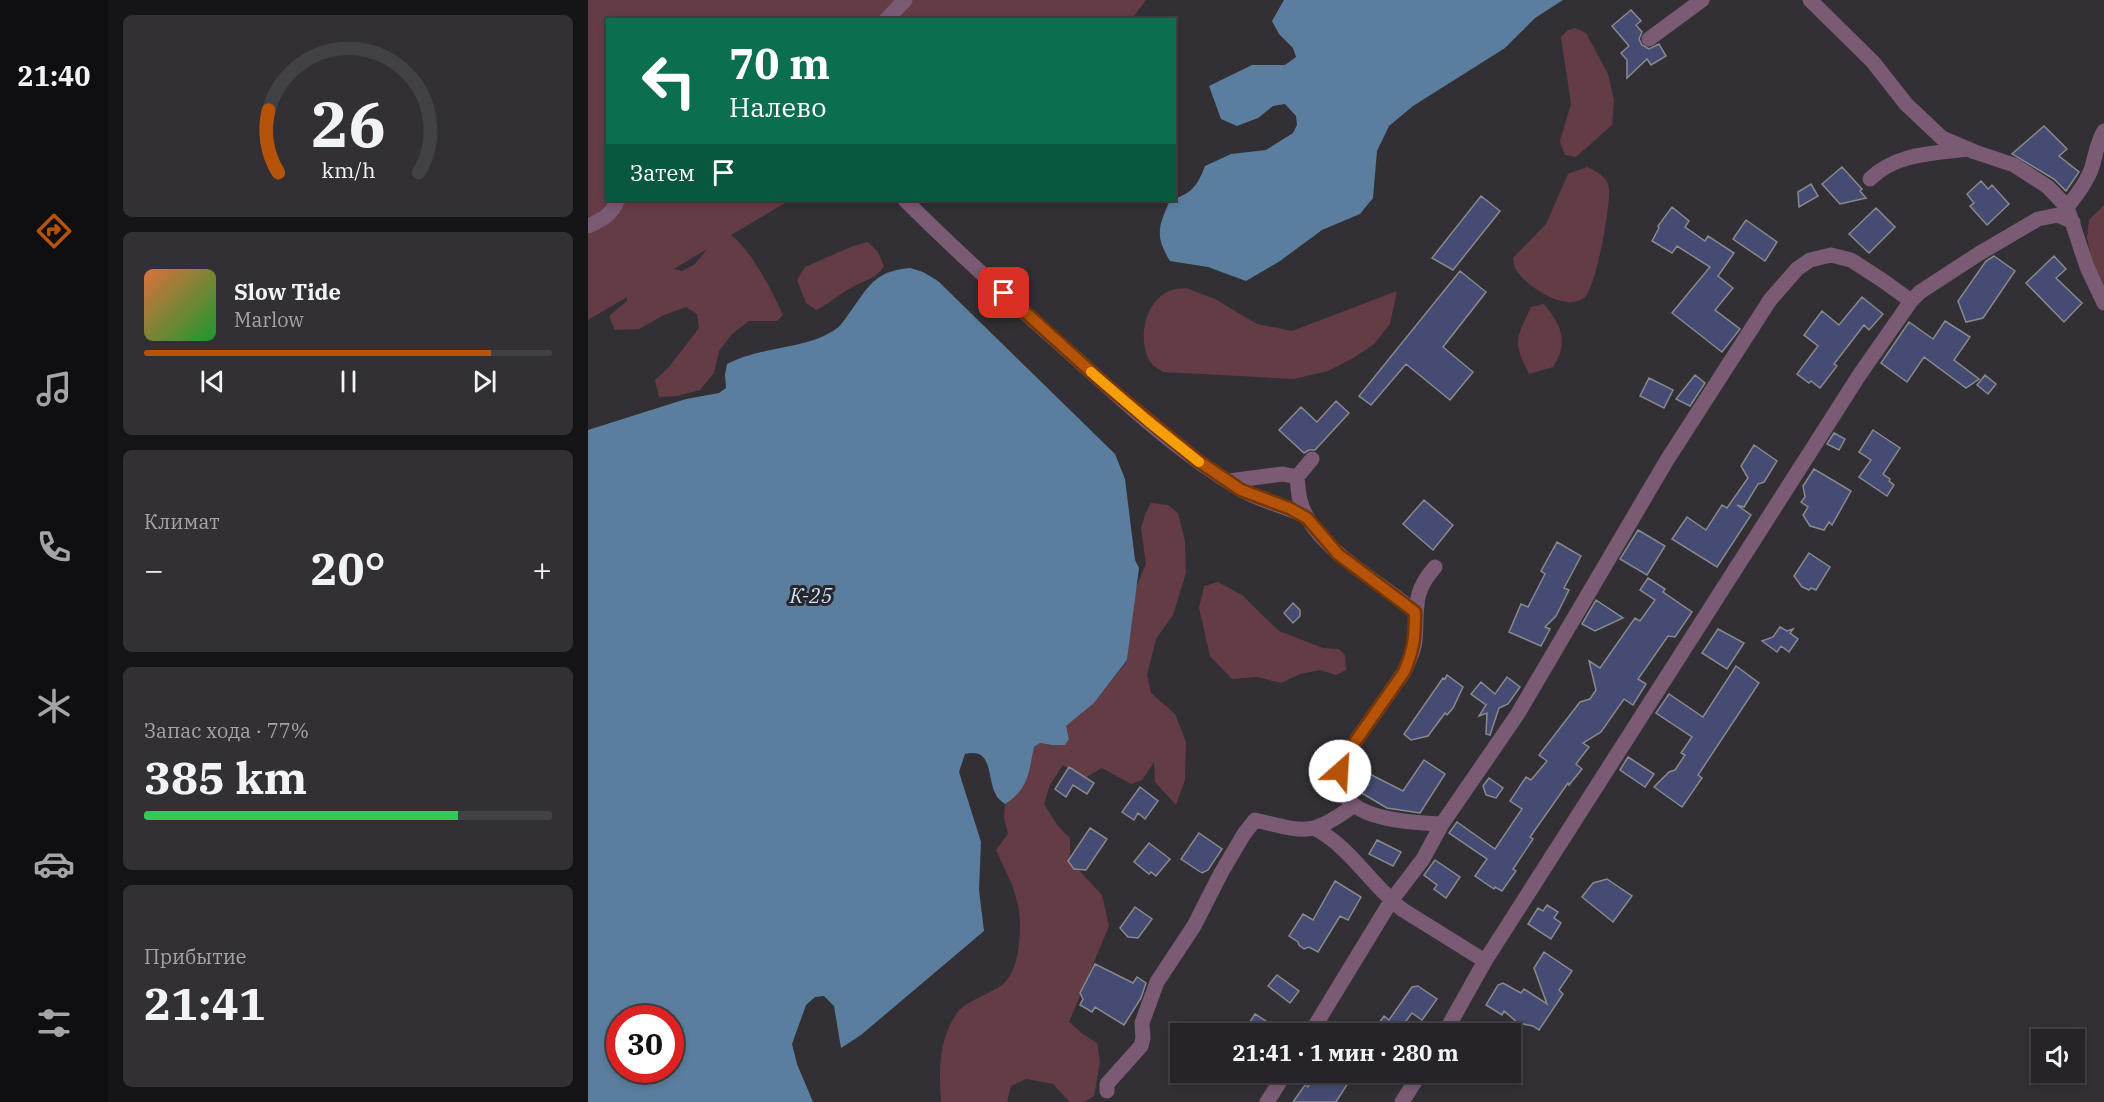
<!DOCTYPE html>
<html lang="ru">
<meta charset="utf-8">
<style>
:root{--surface:#262428;--page:#323034;--text:#f1f3f6;--muted:#a4a4a8;--line:#424145;--accent:#b45309}
body{margin:0;font-family:"IBM Plex Serif",serif;background:var(--page);color:var(--text);height:100vh;display:flex;flex-direction:column;font-size:22px;white-space:nowrap}
*{box-sizing:border-box;margin:0}
p{font-size:20px;color:var(--muted)}
.icon{flex:none;width:33px;height:33px;fill:none;stroke:currentColor;stroke-width:2;stroke-linecap:round;stroke-linejoin:round}
.map{position:relative;flex:1;overflow:hidden}
.drawer{display:flex;flex-direction:column;gap:15px;padding:15px;background:#151416;width:480px}
.drawer>*{flex:none}
.top-card{position:absolute;left:18px;top:18px;width:570px;height:183px;border-radius:0px;box-shadow:0 3px 9px #0003,0 0 0 2px var(--line);background:#0b6e4f;color:#fff;overflow:hidden}
.fabs{position:absolute;left:1443px;top:1029px;display:grid;gap:12px}
.fabs a{display:grid;place-items:center;width:54px;height:54px;border-radius:0px;background:var(--surface);box-shadow:0 3px 9px #0003,0 0 0 2px var(--line);font-size:30px}
.speed{position:absolute;left:18px;top:1005px;display:flex;gap:12px;font-size:30px;font-weight:700;text-align:center}
.speed>*{display:grid;place-content:center;width:78px;height:78px;border-radius:50%;background:var(--surface);box-shadow:0 3px 9px #0003,0 0 0 2px var(--line);line-height:1}
.speed .limit{border:9px solid #d22;background:#fff;color:#111}
.pin{position:absolute;display:grid;place-items:center;width:51px;height:51px;color:#fff;margin:-26px;border-radius:12px;box-shadow:0 3px 9px #0006}
.me{position:absolute;width:66px;margin:-33px;rotate:26deg;stroke-linejoin:round;filter:drop-shadow(0 0 4px #0008)}
.turn{display:flex;align-items:center;gap:21px;height:126px;padding:0 24px;font-size:27px}
.turn .icon{width:78px;height:78px;stroke-width:2.5}
.turn b{display:block;font-size:42px;line-height:51px}
.then{display:flex;align-items:center;height:57px;padding:0 24px;background:#0003;gap:12px;font-size:22px}
.big{font-size:45px;font-weight:800;line-height:1.1}
.drawer .widget{flex:1;display:flex;flex-direction:column;justify-content:center;gap:9px;min-width:0;padding:0 21px;border-radius:9px;background:var(--page)}
.drawer .dial{align-items:center;gap:0}
.dial svg{height:156px;overflow:visible;fill:none;stroke:var(--line);stroke-width:7;stroke-linecap:round;text-anchor:middle}
.dial text{fill:var(--text);stroke:none}
.song{display:flex;align-items:center;gap:18px}
.cover{width:72px;height:72px;border-radius:9px;background:linear-gradient(135deg,hsl(20 70% 55%),hsl(130 70% 35%))}
.played{height:6px;border-radius:3px;background:linear-gradient(90deg,var(--accent) 85%,var(--line) 85%)}
.keys{display:flex;justify-content:space-around;direction:ltr}
.heat{display:flex;justify-content:space-between;align-items:center;font-size:33px;direction:ltr}
.charge{height:9px;border-radius:4px;background:linear-gradient(90deg,#34c759 77%,var(--line) 0)}
.trip{position:absolute;left:582px;top:1023px;width:351px;height:60px;border-radius:0px;background:var(--surface);box-shadow:0 3px 9px #0003,0 0 0 2px var(--line);font-weight:800;line-height:60px;text-align:center}
main{display:flex;flex:1;min-height:0}
.tab-bar{display:flex;flex-direction:column;width:108px;justify-content:space-around;align-items:center;background:#0f0e10;color:var(--muted)}
.tab-bar .icon{width:42px;height:42px}
.tab-bar .selected{color:var(--accent)}
.tab-bar b{font-size:27px;color:var(--text)}
.map>svg:first-child{display:block}
.green{fill:#633c46;fill-rule:evenodd}
.water{fill:#5b7e9f;fill-rule:evenodd}
.building{fill:#454b72;stroke:#88898e;stroke-width:1.5}
.lines{fill:none;stroke-linecap:round;stroke-linejoin:round}
.minor{stroke:#7b5a74;stroke-width:15}
.route-casing{stroke:#753606;stroke-width:15}
.route{stroke:#b45309;stroke-width:10}
.slow{stroke:#f59e0b;stroke-width:10}
.labels{text-anchor:middle;dominant-baseline:central;stroke-width:6;stroke-linejoin:round;paint-order:stroke}
.water-label{font-size:21px;font-style:italic;fill:#cbe2f7;stroke:#28262a}
</style>
<main>
<nav class="tab-bar">
<b>21:40</b>
<svg class="icon selected" aria-label="directions" viewBox="0 0 24 24"><path d="M12 3l9 9-9 9-9-9zM9 14v-3h6M13 9l2 2-2 2"/></svg>
<svg class="icon" aria-label="music" viewBox="0 0 24 24"><path d="M9 18V5l10-2v13"/><circle cx="6" cy="18" r="3"/><circle cx="16" cy="16" r="3"/></svg>
<svg class="icon" aria-label="phone" viewBox="0 0 24 24"><path d="M5 4h4l2 5-3 2q2 4 5 5l2-3 5 2v4C11 20 4 13 5 4z"/></svg>
<svg class="icon" aria-label="climate" viewBox="0 0 24 24"><path d="M12 3v18M4 7l16 10M4 17L20 7"/></svg>
<svg class="icon" aria-label="car" viewBox="0 0 24 24"><path d="M5 17H2v-5l4-1 3-4h7l3 4 3 1v5h-3M9 17h6M6 11h13"/><circle cx="7" cy="17" r="2"/><circle cx="17" cy="17" r="2"/></svg>
<svg class="icon" aria-label="filters" viewBox="0 0 24 24"><path d="M4 7h16M4 17h16"/><circle cx="9" cy="7" r="2"/><circle cx="15" cy="17" r="2"/></svg>
</nav>
<section class="drawer">
<div class="widget dial"><svg viewBox="0 0 100 80">
<path d="M14 69A42 42 0 1 1 86 69"/>
<path d="M14 69A42 42 0 0 1 9 37" stroke="#b45309"/>
<text x="50" y="56" font-size="32" font-weight="700">26</text>
<text x="50" y="72" font-size="11">km/h</text>
</svg></div>
<div class="widget">
<div class="song"><i class="cover"></i><div><b>Slow Tide</b><p>Marlow</p></div></div>
<div class="played"></div>
<div class="keys"><svg class="icon" aria-label="previous" viewBox="0 0 24 24"><path d="M18 5L8 12l10 7zM5 5v14"/></svg><svg class="icon" aria-label="pause" viewBox="0 0 24 24"><path d="M8 5v14M16 5v14"/></svg><svg class="icon" aria-label="next" viewBox="0 0 24 24"><path d="M6 5l10 7-10 7zM19 5v14"/></svg></div>
</div>
<div class="widget"><p>Климат</p>
<div class="heat"><a>−</a><b class="big">20°</b><a>+</a></div>
</div>
<div class="widget"><p>Запас хода · 77%</p><b class="big">385 km</b><div class="charge"></div></div>
<div class="widget"><p>Прибытие</p><b class="big">21:41</b></div>
</section>
<div class="map">
<svg width="1516" height="1102" viewBox="0 0 1516 1102">
<rect width="100%" height="100%" fill="#323035"/>
<path class="green" d="M 0,0 L 558,0 L 543,20 L 20,20 L 20,200 L 202,200 L 143,235 C 164,251 184,291 195,315 L 189,321 L 161,321 L 144,334 L 131,351 L 126,373 L 112,390 L 89,396 L 71,397 L 67,380 L 81,367 L 111,328 L 109,314 L 98,307 L 76,315 L 51,329 L 27,330 L 21,316 L 39,301 L 39,297 L 0,320 ZM 119,249 L 107,264 L 94,271 L 86,269 Z
M 987,28 L 998,33 L 1020,74 L 1026,100 L 1024,125 L 988,157 L 977,155 L 972,141 L 983,104 L 973,37 L 980,30 Z
M 999,167 C 1008,171 1020,177 1021,188 C 1023,204 1008,287 997,297 C 979,313 940,288 929,271 C 926,268 926,263 925,258 L 958,224 L 980,174 Z
M 1516,205 L 1516,284 L 1505,266 L 1499,237 L 1501,220 Z
M 280,242 L 290,252 L 296,266 C 287,281 270,282 256,292 C 246,298 239,305 228,310 L 218,303 L 209,280 L 217,267 L 265,246 Z
M 598,288 L 627,299 L 669,324 L 704,331 L 809,291 L 802,324 L 786,344 L 767,357 L 740,371 L 706,379 L 575,372 C 571,369 563,365 561,360 C 549,337 558,298 584,290 C 588,288 594,289 598,288 Z
M 956,304 C 974,326 981,342 965,367 L 941,374 C 924,340 928,340 943,307 Z
M 563,503 L 580,505 L 590,513 L 597,541 L 598,573 L 585,615 L 568,639 L 559,675 L 563,693 L 587,714 L 598,742 L 597,780 L 588,805 L 567,782 L 566,762 L 554,780 L 543,784 L 514,768 L 495,779 L 475,765 L 462,785 L 456,804 L 470,826 L 482,838 L 482,857 L 489,868 L 514,895 L 521,926 L 481,1022 L 495,1034 L 509,1043 L 512,1062 L 506,1096 L 496,1102 L 482,1102 L 465,1084 L 438,1079 L 423,1086 L 419,1102 L 353,1102 C 351,1071 350,1040 369,1013 C 377,1001 403,994 415,984 C 433,970 435,921 429,901 C 425,883 415,866 408,850 L 420,834 L 416,817 L 417,804 C 435,793 443,767 446,747 L 452,743 L 464,745 L 481,739 L 478,726 L 506,703 L 539,661 L 547,590 L 558,564 L 553,528 L 558,512 Z
M 630,582 L 654,595 L 691,631 L 735,648 L 751,649 L 757,655 L 758,670 L 748,675 L 732,670 L 712,674 L 693,683 L 669,677 L 644,679 L 622,656 L 611,608 L 616,586 Z"/>
<path class="water" d="M 696,0 L 975,0 L 947,18 L 917,48 L 825,106 L 801,126 L 789,151 L 785,198 L 772,214 L 734,230 L 692,261 L 658,281 L 620,267 L 582,261 C 566,235 571,226 582,200 C 603,194 609,187 617,166 L 643,154 L 678,150 L 705,133 L 709,125 L 708,116 L 697,104 L 685,106 L 670,118 L 649,126 L 633,119 L 621,86 L 664,65 L 697,65 L 708,57 L 705,48 L 691,34 L 684,21 Z
M 322,268 L 335,272 L 350,281 L 527,454 L 537,479 L 547,560 L 551,568 L 539,660 L 506,703 L 478,726 L 481,739 L 477,745 L 464,745 L 452,743 L 446,747 C 441,772 440,790 417,804 C 413,801 409,798 407,793 C 399,777 405,747 377,754 L 371,772 L 393,842 L 391,890 L 396,931 L 273,1035 L 253,1048 L 246,1006 L 236,996 L 227,997 L 218,1005 L 204,1044 L 209,1064 L 225,1102 L 0,1102 L 0,430 L 98,399 L 131,393 L 138,388 L 137,375 L 139,364 C 172,346 218,350 248,329 C 253,326 256,320 260,315 C 280,288 285,271 322,268 ZM 32,1018 L 82,1018 L 82,1070 L 32,1070 Z"/>
<path class="building" d="M 1043,10 L 1053,21 L 1048,25 L 1054,32 L 1051,39 L 1054,45 L 1061,49 L 1071,44 L 1078,56 L 1063,65 L 1059,59 L 1039,78 L 1039,60 L 1033,53 L 1041,46 L 1024,26 Z
M 1456,126 L 1479,149 L 1471,156 L 1491,172 L 1478,191 L 1466,179 L 1424,154 Z
M 1254,167 L 1274,189 L 1272,191 L 1278,198 L 1252,204 L 1234,184 Z
M 1393,181 L 1400,189 L 1404,185 L 1421,204 L 1399,225 L 1382,206 L 1386,203 L 1379,194 Z
M 1223,184 L 1230,196 L 1211,207 L 1210,192 Z
M 893,196 L 912,211 L 865,270 L 844,258 Z
M 1084,207 L 1101,221 L 1097,227 L 1117,241 L 1120,236 L 1146,253 L 1130,276 L 1145,288 L 1127,310 L 1152,329 L 1134,352 L 1084,313 L 1122,267 L 1089,246 L 1084,253 L 1064,241 L 1071,228 L 1070,226 Z
M 1288,208 L 1307,227 L 1281,253 L 1261,234 Z
M 1158,220 L 1189,242 L 1177,261 L 1145,239 Z
M 1406,256 L 1427,271 L 1395,318 L 1378,322 L 1370,301 L 1398,261 Z
M 1466,256 L 1478,269 L 1468,278 L 1494,303 L 1476,322 L 1438,283 Z
M 872,271 L 898,292 L 855,347 L 885,372 L 862,400 L 818,364 L 783,405 L 771,396 Z
M 1274,297 L 1295,314 L 1281,330 L 1276,325 L 1246,364 L 1249,366 L 1232,388 L 1223,381 L 1221,383 L 1209,374 L 1230,346 L 1216,335 L 1234,311 L 1251,325 Z
M 1357,321 L 1382,337 L 1366,360 L 1391,379 L 1378,388 L 1336,357 L 1319,382 L 1293,363 L 1321,322 L 1345,339 Z
M 1107,375 L 1117,383 L 1102,406 L 1088,399 Z
M 1397,375 L 1408,384 L 1400,394 L 1389,385 Z
M 1061,378 L 1085,390 L 1076,408 L 1052,396 Z
M 748,401 L 761,413 L 727,450 L 721,450 L 716,453 L 691,430 L 713,407 L 729,422 Z
M 1285,430 L 1312,448 L 1295,474 L 1302,479 L 1301,481 L 1306,485 L 1299,496 L 1271,477 L 1283,460 L 1271,452 Z
M 1246,433 L 1257,439 L 1251,450 L 1239,444 Z
M 1166,445 L 1189,461 L 1176,482 L 1170,484 L 1156,507 L 1149,505 L 1163,515 L 1129,567 L 1084,539 L 1099,517 L 1118,530 L 1134,505 L 1139,508 L 1160,478 L 1153,466 Z
M 1226,469 L 1263,491 L 1244,525 L 1241,522 L 1236,530 L 1222,526 L 1215,515 L 1220,507 L 1213,502 L 1217,497 L 1215,486 Z
M 836,500 L 865,525 L 845,550 L 815,524 Z
M 1050,530 L 1077,546 L 1059,575 L 1032,559 Z
M 969,542 L 993,556 L 976,588 L 981,590 L 968,616 L 957,627 L 962,629 L 953,646 L 921,632 L 933,604 L 940,607 L 957,574 L 953,571 Z
M 1221,553 L 1242,567 L 1228,590 L 1223,588 L 1221,590 L 1214,587 L 1206,576 Z
M 1060,578 L 1077,589 L 1075,592 L 1104,612 L 1087,637 L 1080,636 L 1050,679 L 1058,684 L 1045,705 L 1036,699 L 1013,732 L 995,743 L 1001,747 L 988,764 L 994,769 L 981,785 L 980,783 L 942,837 L 945,839 L 925,869 L 928,871 L 914,891 L 907,887 L 906,889 L 887,876 L 899,859 L 861,833 L 869,822 L 907,849 L 934,809 L 922,801 L 938,777 L 943,780 L 959,761 L 951,755 L 992,702 L 1002,699 L 1008,690 L 1001,661 L 1012,668 L 1047,618 L 1052,621 L 1067,600 L 1052,590 Z
M 1008,600 L 1035,618 L 1007,631 L 994,624 Z
M 705,603 L 712,610 L 712,616 L 705,623 L 696,613 Z
M 1192,627 L 1199,631 L 1205,629 L 1202,633 L 1210,639 L 1201,652 L 1193,646 L 1189,652 L 1174,641 L 1185,637 Z
M 1130,629 L 1156,643 L 1139,669 L 1114,653 Z
M 1148,666 L 1171,683 L 1110,775 L 1114,778 L 1094,807 L 1066,787 L 1081,772 L 1087,770 L 1097,755 L 1093,753 L 1104,737 L 1068,713 L 1081,694 L 1115,717 Z
M 859,675 L 875,687 L 865,708 L 859,715 L 857,713 L 840,736 L 823,740 L 816,734 L 855,678 L 857,679 Z
M 919,677 L 932,687 L 920,704 L 911,708 L 902,735 L 898,734 L 899,713 L 891,716 L 898,705 L 883,694 L 893,682 L 907,694 Z
M 1040,757 L 1066,774 L 1057,787 L 1032,770 Z
M 836,760 L 857,774 L 832,813 L 799,808 L 765,788 L 774,770 L 815,791 Z
M 481,767 L 506,783 L 499,794 L 485,785 L 478,797 L 467,789 Z
M 901,778 L 915,788 L 908,798 L 898,795 L 895,786 Z
M 552,787 L 570,801 L 557,819 L 550,813 L 546,820 L 534,812 Z
M 502,828 L 519,839 L 498,870 L 486,869 L 480,861 Z
M 611,833 L 634,849 L 620,870 L 614,873 L 593,859 Z
M 789,840 L 813,852 L 805,866 L 781,854 Z
M 561,843 L 582,859 L 568,876 L 563,872 L 561,874 L 546,862 Z
M 847,860 L 872,877 L 858,898 L 846,889 L 849,885 L 836,875 Z
M 1019,879 L 1044,896 L 1025,922 L 994,897 L 1005,883 Z
M 747,881 L 773,897 L 760,920 L 752,916 L 730,952 L 721,947 L 716,949 L 711,945 L 710,942 L 701,936 L 715,914 L 725,920 Z
M 959,905 L 970,912 L 966,918 L 973,923 L 963,939 L 940,924 L 950,908 L 955,911 Z
M 547,907 L 564,919 L 550,938 L 540,937 L 532,928 Z
M 956,952 L 984,971 L 971,990 L 975,994 L 951,1030 L 945,1026 L 930,1023 L 916,1011 L 914,1015 L 898,1005 L 910,985 L 915,983 L 933,993 L 936,989 L 959,1004 L 946,968 Z
M 507,964 L 545,983 L 549,977 L 558,983 L 553,998 L 536,1025 L 507,1007 L 504,1012 L 492,1005 L 495,999 L 492,993 Z
M 689,975 L 711,991 L 702,1003 L 680,986 Z
M 830,986 L 849,999 L 834,1020 L 824,1013 L 812,1029 L 819,1034 L 783,1034 L 796,1016 L 801,1020 L 824,987 Z
M 667,1014 L 698,1034 L 654,1034 Z
M 729,1072 L 751,1072 L 762,1080 L 748,1102 L 705,1102 L 717,1085 L 720,1087 Z"/>
<g class="lines">
<path class="minor" d="M 1222,0 L 1285,62 L 1318,104 L 1354,138 L 1387,152 L 1426,165 L 1460,187 L 1479,207 L 1499,267 L 1516,303
M 298,20 L 317,0
M 1061,39 L 1114,0
M 1282,179 C 1308,153 1344,154 1379,149
M 317,200 C 373,256 432,309 491,361 C 542,407 593,454 652,489 C 672,501 698,506 719,517
M 1479,207 C 1489,195 1499,182 1504,167 C 1508,154 1509,142 1516,131
M 0,226 C 17,218 22,216 30,200
M 724,459 L 709,477 C 710,485 710,493 712,500 C 724,548 793,581 827,612
M 641,481 L 695,474 L 709,477
M 847,567 C 823,594 830,609 827,641 C 826,652 820,662 816,672 L 760,752 C 726,818 811,822 854,824
M 728,829 C 763,848 784,886 815,910 L 897,961
M 722,1034 L 803,901 L 835,859 L 854,824 L 929,715 L 1079,460 L 1182,300 L 1209,269 L 1222,260 L 1243,255 L 1263,260 L 1294,280 L 1323,301
M 856,1034 L 897,961 L 1272,374 L 1323,301 L 1332,292 L 1392,253 L 1450,219 L 1470,215 L 1485,222
M 519,1091 L 519,1084 L 553,1046 L 555,1038 L 554,1023 L 569,982 L 606,926 L 633,873 L 656,834 L 667,820 C 715,831 722,838 765,806
M 679,1102 L 698,1072
M 814,1102 L 833,1072"/>
</g>
<g class="lines">
<g class="route-casing">
<path id="route" d="M 416,293 L 519,386 L 609,460 L 653,490 L 701,508 L 719,518 L 750,554 L 827,612 C 827,635 826,650 816,672 L 760,752 L 752,771"/>
</g>
<use href="#route" class="route"/>
<path class="slow" d="M 503,372 L 561,422 L 611,462"/>
</g>
<g class="labels">
<g class="water-label">
<text x="223" y="595">К-25</text>
</g>
</g>
</svg>
<div class="fabs">
<a><svg class="icon" aria-label="sound" viewBox="0 0 24 24"><path d="M4 9h4l5-4v14l-5-4H4zM17 9q2 3 0 6"/></svg></a>
</div>
<div class="speed"><div class="limit">30</div></div>
<div class="pin" style="left:416px;top:293px;background:#d93025"><svg class="icon" aria-label="arrive" viewBox="0 0 24 24"><path d="M6 21V4h12l-3 4 3 4H6"/></svg></div>
<svg class="me" style="left:752px;top:771px" viewBox="-20 -20 40 40"><circle r="19" fill="#fff"/><path d="M0-13L10 11 0 6-10 11z" fill="#b45309"/></svg>
<div class="trip">21:41 · 1 мин · 280 m</div>
<div class="top-card">
<div class="turn"><svg class="icon" aria-label="left" viewBox="0 0 24 24"><path d="M17 20v-9H6M10 6l-5 5 5 5"/></svg><div><b>70 m</b>Налево</div></div>
<div class="then">Затем<svg class="icon" aria-label="arrive" viewBox="0 0 24 24"><path d="M6 21V4h12l-3 4 3 4H6"/></svg></div>
</div>
</div>
</main>
